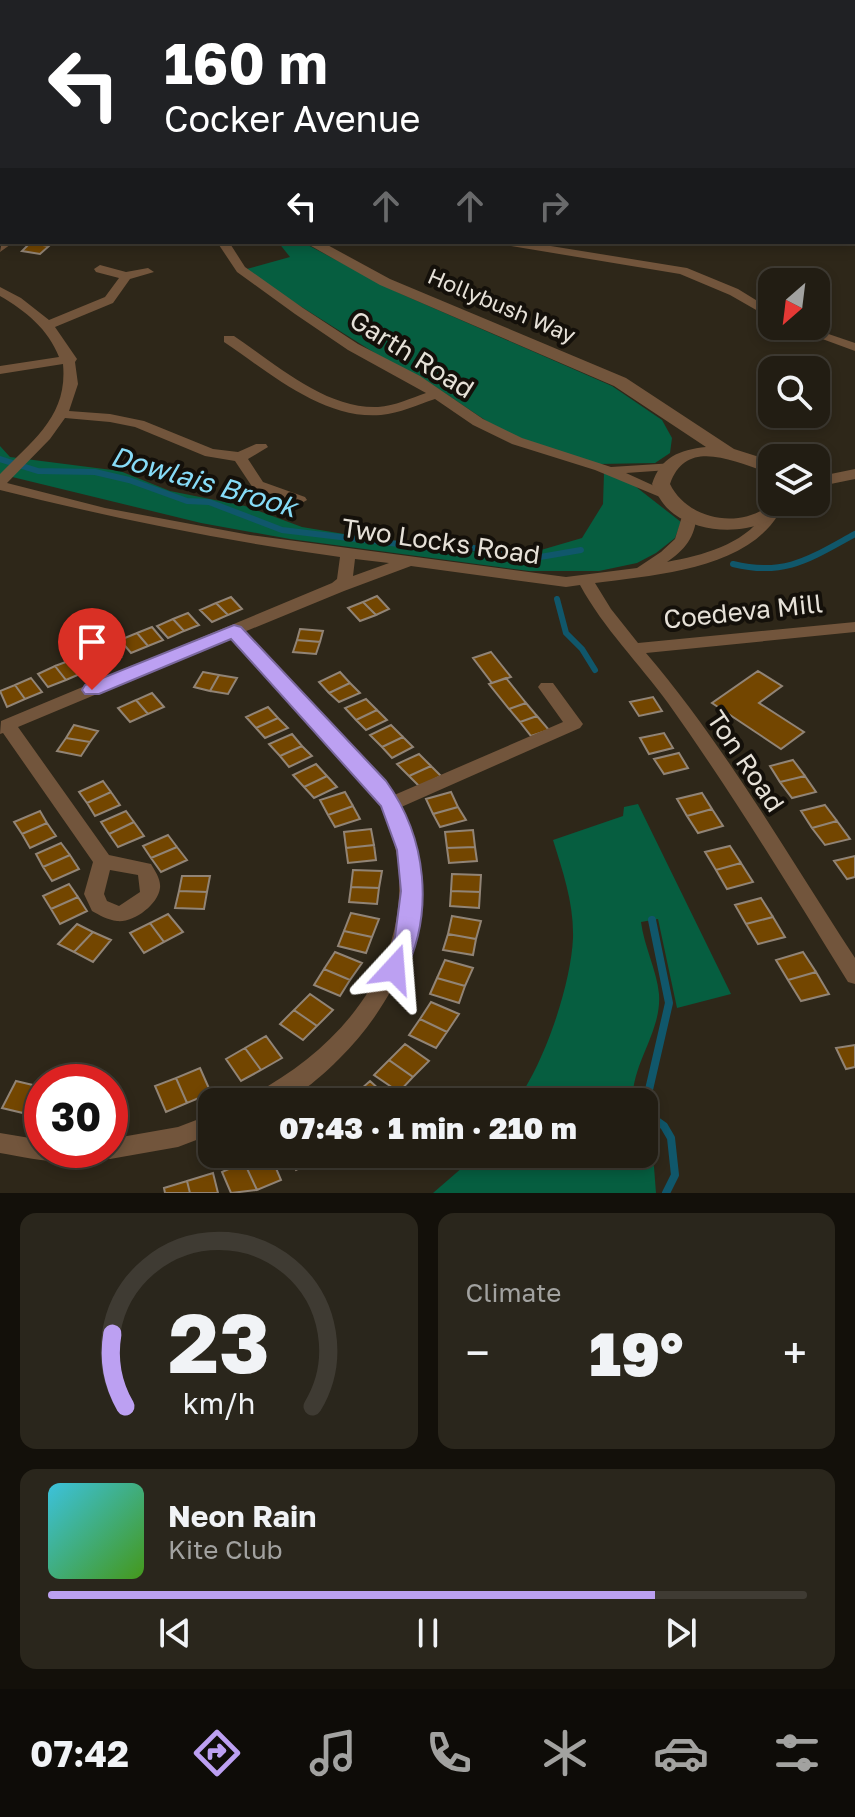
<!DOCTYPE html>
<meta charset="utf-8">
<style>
:root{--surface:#221d13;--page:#2a261c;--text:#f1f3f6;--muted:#a2a2a0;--line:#3f3b33;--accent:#bca0f2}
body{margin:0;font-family:"Golos Text",sans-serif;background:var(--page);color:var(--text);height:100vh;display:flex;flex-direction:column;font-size:30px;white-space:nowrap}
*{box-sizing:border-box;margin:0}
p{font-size:26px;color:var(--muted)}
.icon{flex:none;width:44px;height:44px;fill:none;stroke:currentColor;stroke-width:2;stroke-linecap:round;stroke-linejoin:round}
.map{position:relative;height:1193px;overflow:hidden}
.drawer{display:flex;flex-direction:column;gap:20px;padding:20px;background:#13100a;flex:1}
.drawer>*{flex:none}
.guide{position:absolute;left:0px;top:0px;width:856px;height:244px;box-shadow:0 4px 12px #0003,0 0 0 2px var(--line);background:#202124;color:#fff;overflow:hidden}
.needle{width:52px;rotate:208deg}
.controls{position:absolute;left:758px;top:268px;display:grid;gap:16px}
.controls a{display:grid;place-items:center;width:72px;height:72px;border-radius:16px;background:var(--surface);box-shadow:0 4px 12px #0003,0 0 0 2px var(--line);font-size:40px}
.speed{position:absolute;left:24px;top:1064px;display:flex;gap:16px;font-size:40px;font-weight:700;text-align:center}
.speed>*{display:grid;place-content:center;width:104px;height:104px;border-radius:50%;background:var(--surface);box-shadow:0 4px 12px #0003,0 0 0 2px var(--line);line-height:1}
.speed .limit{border:12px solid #d22;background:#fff;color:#111}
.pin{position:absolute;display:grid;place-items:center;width:68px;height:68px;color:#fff;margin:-82px -34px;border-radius:50% 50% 50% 0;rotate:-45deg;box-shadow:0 0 8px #0007}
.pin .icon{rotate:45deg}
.me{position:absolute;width:88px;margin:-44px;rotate:19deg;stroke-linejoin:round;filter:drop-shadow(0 0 6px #0008)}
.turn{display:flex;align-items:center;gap:28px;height:168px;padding:0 32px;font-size:36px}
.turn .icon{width:104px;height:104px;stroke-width:2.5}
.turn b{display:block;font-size:56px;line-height:68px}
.lanes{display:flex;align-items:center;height:76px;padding:0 32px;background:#0003;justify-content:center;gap:40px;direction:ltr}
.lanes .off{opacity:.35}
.big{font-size:60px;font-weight:800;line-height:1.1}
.drawer .card{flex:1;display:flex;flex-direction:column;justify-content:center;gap:12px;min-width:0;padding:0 28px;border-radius:16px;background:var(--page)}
.drawer .dial{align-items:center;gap:0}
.dial svg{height:208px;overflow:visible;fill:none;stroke:var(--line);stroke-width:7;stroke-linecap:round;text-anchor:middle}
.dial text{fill:var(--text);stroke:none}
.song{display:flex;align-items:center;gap:24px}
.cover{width:96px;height:96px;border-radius:12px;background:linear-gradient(135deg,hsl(190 70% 55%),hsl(100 70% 35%))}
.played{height:8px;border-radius:4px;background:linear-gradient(90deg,var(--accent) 80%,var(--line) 80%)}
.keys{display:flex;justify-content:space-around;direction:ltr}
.heat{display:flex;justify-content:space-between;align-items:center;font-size:44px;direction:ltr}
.drawer .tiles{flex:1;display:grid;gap:20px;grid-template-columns:1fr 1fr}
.card:last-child{grid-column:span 2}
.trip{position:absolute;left:198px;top:1088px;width:460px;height:80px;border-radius:16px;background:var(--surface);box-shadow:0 4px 12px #0003,0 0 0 2px var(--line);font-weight:800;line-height:80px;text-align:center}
.tab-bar{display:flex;height:128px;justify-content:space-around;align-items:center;background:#0e0c08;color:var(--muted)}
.tab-bar .icon{width:56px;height:56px}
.tab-bar .current{color:var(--accent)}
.tab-bar b{font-size:36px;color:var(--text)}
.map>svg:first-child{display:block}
.green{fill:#065e40}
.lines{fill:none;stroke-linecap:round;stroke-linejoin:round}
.stream-far1{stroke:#10576b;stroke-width:6}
.stream{stroke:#10576b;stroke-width:8}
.canal{fill:#10576b;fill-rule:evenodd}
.building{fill:#734600;stroke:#918476;stroke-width:2}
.minor{fill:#72553c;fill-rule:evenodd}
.tertiary{fill:#72553c;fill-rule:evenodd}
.route{fill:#bca0f2;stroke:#7a689d;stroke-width:2}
.labels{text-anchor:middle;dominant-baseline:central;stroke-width:8;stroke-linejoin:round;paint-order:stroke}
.far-street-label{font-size:22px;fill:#e6e1d8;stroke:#14100a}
.street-label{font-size:26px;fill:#e6e1d8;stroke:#14100a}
.water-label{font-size:28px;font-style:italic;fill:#86dbf7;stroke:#14100a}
</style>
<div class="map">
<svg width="855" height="1193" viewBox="0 0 855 1193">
<rect width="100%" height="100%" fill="#2e2719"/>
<path class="green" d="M 278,242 L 302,242 L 399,293 L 612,386 L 662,420 L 672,438 L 670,453 L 655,463 L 599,464 L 576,459 L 500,430 L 425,380 L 378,355 L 243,270 L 290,257 Z
M 0,446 L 10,457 L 120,471 L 170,491 L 245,506 L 302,527 L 362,537 L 517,557 L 582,538 L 603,504 L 604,473 L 631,483 L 681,522 L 675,538 L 656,553 L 637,563 L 599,571 L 529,571 L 290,539 L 201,523 L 0,474 Z
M 638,804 L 731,994 L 677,1008 L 658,919 L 641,922 C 644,946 657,971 659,994 C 662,1032 630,1066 633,1102 L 516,1102 C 544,1064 571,985 573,938 C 574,904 563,872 553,840 L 623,816 L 624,807 Z
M 644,1126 L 652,1141 L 656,1193 L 433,1193 L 478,1154 L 644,1154 Z"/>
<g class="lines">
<path class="stream-far1" d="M 0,459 L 38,471 L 95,472 L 129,480 L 187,501 L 209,502 L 282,530 L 449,550 L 466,547 L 540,557 L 581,550
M 733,564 C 785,577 811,558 855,534
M 557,599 L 566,633 L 582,649 L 595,670"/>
<path class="stream" d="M 652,920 L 669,1003 L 645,1107 L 647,1114 L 664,1126 L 671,1138 L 675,1175 L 666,1193"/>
<path class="canal" d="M 0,3 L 2,3 L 2,17 L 0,17 Z
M 2,84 L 2,93 L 0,94 L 0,85 Z"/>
</g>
<path class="building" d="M 30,243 L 49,246 L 40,254 L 22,251 Z
M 377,596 L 389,609 L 376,615 L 363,602 Z
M 231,597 L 242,609 L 228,615 L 216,603 Z
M 363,602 L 376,615 L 360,621 L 348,608 Z
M 216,603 L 228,615 L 212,622 L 200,610 Z
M 188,613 L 199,625 L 184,631 L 173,619 Z
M 173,619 L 184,631 L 168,638 L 157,626 Z
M 152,627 L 163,640 L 148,646 L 137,633 Z
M 300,629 L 323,631 L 320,642 L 297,640 Z
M 137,633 L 148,646 L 131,653 L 120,640 Z
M 297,640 L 320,642 L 316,654 L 293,652 Z
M 110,644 L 121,657 L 106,663 L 95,650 Z
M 95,650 L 106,663 L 88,671 L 78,657 Z
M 491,652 L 511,677 L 492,683 L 473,658 Z
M 71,660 L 82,673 L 66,680 L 55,666 Z
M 55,666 L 66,680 L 48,687 L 38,674 Z
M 758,671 L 782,686 L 759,703 L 804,732 L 781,749 L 712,703 Z
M 203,672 L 219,675 L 210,691 L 194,687 Z
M 340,672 L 350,683 L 329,693 L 319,682 Z
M 219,675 L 237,678 L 228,694 L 210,691 Z
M 31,678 L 42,692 L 25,699 L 15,685 Z
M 506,678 L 526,703 L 509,709 L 489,684 Z
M 350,683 L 360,693 L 339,702 L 329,693 Z
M 15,685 L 25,699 L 7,707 L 0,691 Z
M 152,693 L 164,707 L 148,714 L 136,700 Z
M 653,697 L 662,711 L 639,716 L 630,702 Z
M 366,699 L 377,710 L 356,720 L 345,708 Z
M 136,700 L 148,714 L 130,722 L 118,708 Z
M 526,703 L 537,716 L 520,722 L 509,709 Z
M 268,707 L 278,718 L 256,728 L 246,717 Z
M 377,710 L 387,720 L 366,730 L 356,720 Z
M 537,716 L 549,730 L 531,736 L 520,722 Z
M 278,718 L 288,728 L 265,738 L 256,728 Z
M 74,725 L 98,731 L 90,742 L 66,738 Z
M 391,725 L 403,737 L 382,747 L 370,735 Z
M 664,733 L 673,748 L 649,754 L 640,738 Z
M 292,734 L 302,746 L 280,756 L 269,744 Z
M 403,737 L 413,747 L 392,758 L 382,747 Z
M 66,738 L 90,742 L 81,756 L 57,751 Z
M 302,746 L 312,756 L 289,767 L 280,756 Z
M 679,753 L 688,768 L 664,774 L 654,759 Z
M 419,754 L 431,766 L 409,776 L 397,764 Z
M 793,760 L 805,776 L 780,782 L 770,766 Z
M 316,764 L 327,776 L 304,787 L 293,775 Z
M 431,766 L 441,776 L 420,787 L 409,776 Z
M 327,776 L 337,787 L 314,798 L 304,787 Z
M 805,776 L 816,792 L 792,798 L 780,782 Z
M 103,781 L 111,792 L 87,803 L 79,792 Z
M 111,792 L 120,805 L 95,816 L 87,803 Z
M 345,792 L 353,806 L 328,815 L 320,800 Z
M 451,792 L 458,807 L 433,814 L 426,799 Z
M 702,793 L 712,809 L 687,816 L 677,799 Z
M 825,805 L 837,821 L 812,828 L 801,811 Z
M 353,806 L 360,819 L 335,827 L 328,815 Z
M 458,807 L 466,820 L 440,827 L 433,814 Z
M 712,809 L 723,826 L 698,833 L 687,816 Z
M 40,811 L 47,823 L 22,834 L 14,822 Z
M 126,811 L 134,822 L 109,834 L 101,822 Z
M 837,821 L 850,839 L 825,845 L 812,828 Z
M 134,822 L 144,836 L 118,847 L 109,834 Z
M 47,823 L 56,836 L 30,848 L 22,834 Z
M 371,829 L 374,845 L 346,848 L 344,832 Z
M 473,830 L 475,847 L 447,848 L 445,832 Z
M 168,835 L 177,847 L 151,858 L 143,846 Z
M 61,843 L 70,855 L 43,867 L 36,854 Z
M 374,845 L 376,860 L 348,863 L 346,848 Z
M 730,846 L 741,863 L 716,870 L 705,852 Z
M 177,847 L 187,860 L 161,872 L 151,858 Z
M 475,847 L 477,861 L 449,863 L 447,848 Z
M 70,855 L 79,869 L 52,881 L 43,867 Z
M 855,856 L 855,877 L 847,879 L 834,861 Z
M 741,863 L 753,882 L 727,889 L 716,870 Z
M 353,870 L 382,871 L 379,888 L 351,887 Z
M 452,874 L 481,875 L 480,892 L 451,891 Z
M 182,876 L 210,876 L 207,892 L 179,891 Z
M 69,884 L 78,897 L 51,909 L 43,896 Z
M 351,887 L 379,888 L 377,904 L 349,902 Z
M 179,891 L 207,892 L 204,909 L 175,908 Z
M 451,891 L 480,892 L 479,908 L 450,906 Z
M 78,897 L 87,911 L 60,924 L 51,909 Z
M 761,898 L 773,917 L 746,924 L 735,905 Z
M 351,913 L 379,919 L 372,937 L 344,931 Z
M 168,914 L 183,932 L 164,942 L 150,923 Z
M 452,916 L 481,921 L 476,939 L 448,934 Z
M 773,917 L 785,937 L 758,944 L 746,924 Z
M 150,923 L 164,942 L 144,953 L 130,933 Z
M 77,924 L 93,932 L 74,952 L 58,944 Z
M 344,931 L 372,937 L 366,953 L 338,946 Z
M 93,932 L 111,940 L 93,962 L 74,952 Z
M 448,934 L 476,939 L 473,955 L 443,950 Z
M 335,952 L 362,963 L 350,980 L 324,969 Z
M 803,952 L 816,972 L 788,980 L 776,960 Z
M 445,960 L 473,968 L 465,986 L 437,978 Z
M 324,969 L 350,980 L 340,996 L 314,985 Z
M 816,972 L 829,994 L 801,1001 L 788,980 Z
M 437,978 L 465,986 L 459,1003 L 430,994 Z
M 310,994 L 333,1010 L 317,1026 L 294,1010 Z
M 431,1002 L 459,1014 L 447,1032 L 420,1019 Z
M 294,1010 L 317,1026 L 303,1040 L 280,1024 Z
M 420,1019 L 447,1032 L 436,1048 L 409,1035 Z
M 266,1036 L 282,1058 L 261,1070 L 245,1048 Z
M 405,1044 L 429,1061 L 413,1077 L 389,1060 Z
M 855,1045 L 855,1067 L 846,1069 L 836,1048 Z
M 245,1048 L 261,1070 L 241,1081 L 226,1059 Z
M 389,1060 L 413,1077 L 399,1092 L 374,1075 Z
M 200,1068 L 211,1093 L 187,1103 L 176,1078 Z
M 176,1078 L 187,1103 L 166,1112 L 155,1086 Z
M 16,1081 L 37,1086 L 23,1113 L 2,1108 Z
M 370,1081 L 392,1101 L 357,1102 L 352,1097 Z
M 37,1086 L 42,1087 L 42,1117 L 23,1113 Z
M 110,1091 L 119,1092 L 112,1121 L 110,1120 Z
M 264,1154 L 270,1154 L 281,1180 L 257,1190 L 244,1162 Z
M 286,1154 L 314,1154 L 317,1159 L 296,1170 Z
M 244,1162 L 257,1190 L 231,1193 L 222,1172 Z
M 213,1173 L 218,1193 L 190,1193 L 187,1181 Z
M 187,1181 L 190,1193 L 165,1193 L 164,1188 Z"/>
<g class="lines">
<path class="minor" d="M 101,0 L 99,2 L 18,1 L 18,0 Z
M 0,164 L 2,164 L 2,170 L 0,170 Z
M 0,221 L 2,221 L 2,227 L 0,227 Z
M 2,241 L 2,242 L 14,242 L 0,252 Z
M 217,242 L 229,242 L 245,267 L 303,308 L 358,344 L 420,376 L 483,419 L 522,438 L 611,467 L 674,463 L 676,466 L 674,469 L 669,470 L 626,473 L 672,494 L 665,498 L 660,497 L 595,470 L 512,444 L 473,425 L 435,399 C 417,405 400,413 381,415 C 323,420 269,372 224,342 L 224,336 L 234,336 C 276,364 325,409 378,407 C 395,406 411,398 426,393 L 348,350 L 295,314 L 237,272 Z
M 499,242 L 526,242 L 687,268 L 738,289 L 772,310 L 772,319 L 730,295 L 680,274 L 505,245 Z
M 100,265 L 126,272 L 148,268 L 154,272 L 130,279 L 113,303 L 55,327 L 77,359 L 75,362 L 78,384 L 69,411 L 110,414 L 144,421 L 213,449 L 238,452 L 256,444 L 266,444 L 268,447 L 248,459 L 263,482 L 305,497 L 307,500 L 300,504 L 253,488 L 235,461 L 205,456 L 135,427 L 110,422 L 65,418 L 50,439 L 7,483 L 105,508 L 250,535 L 566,577 L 637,568 L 661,552 L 675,539 L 684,510 L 689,509 L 696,513 C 697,535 685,550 667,562 C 704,555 744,545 766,512 L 776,512 L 778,515 C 744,570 654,575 595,583 L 611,609 L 638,643 L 855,622 L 855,632 L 646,653 C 720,740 779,840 840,935 L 855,958 L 855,984 L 848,982 C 790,888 732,793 668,703 C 639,663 604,629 580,585 L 566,587 L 411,566 L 344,591 L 244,632 L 384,782 L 392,796 L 563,722 L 538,687 L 541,683 L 553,683 L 583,724 L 580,728 L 399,808 C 447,894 404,995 339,1059 C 326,1072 298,1098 280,1102 C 271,1104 258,1102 249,1102 L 252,1095 C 335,1051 404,975 399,876 C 398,847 388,815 371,791 C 358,773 340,757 325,741 C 294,707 262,672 231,638 L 18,727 L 109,855 L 151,864 C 155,871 161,879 160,888 C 158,905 133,923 117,921 C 108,920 99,915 92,911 L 84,894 L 93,862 L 3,733 L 0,734 L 1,721 L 332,583 L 337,579 L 340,557 C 225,541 112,518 0,490 L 0,474 C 33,440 68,416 63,364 L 0,374 L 0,366 L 59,357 C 48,329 26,311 0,296 L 0,287 L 21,298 L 49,320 L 105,297 L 119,278 L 96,272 L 94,269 ZM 355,559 L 389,563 L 353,576 ZM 110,870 L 138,875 L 140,892 L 119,906 L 107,901 L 104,894 Z
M 787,326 L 805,326 L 855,343 L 855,351 Z
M 212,1114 L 212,1134 L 178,1147 L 110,1159 L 102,1156 L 100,1153 L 98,1157 C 71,1168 28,1158 0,1153 L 0,1133 L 42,1140 L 42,1150 L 110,1150 L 110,1139 L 178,1127 Z"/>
<path class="tertiary" d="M 186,0 L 196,0 L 196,2 L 186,2 Z
M 304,242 L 322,242 L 390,279 L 626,378 L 734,449 L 772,461 L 772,473 C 739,465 687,434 670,484 C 688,521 743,530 773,502 L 793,502 C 768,535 707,538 674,514 C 663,506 658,496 652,484 C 661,457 679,450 706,447 L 614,386 L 380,285 Z
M 855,469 L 855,479 L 816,487 L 816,477 Z"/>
</g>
<path class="route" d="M 234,625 L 241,627 L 386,781 C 427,838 435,913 403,976 L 394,979 L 386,976 L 382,969 L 395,937 L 401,891 L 397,850 L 381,806 L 231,639 L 99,694 L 85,694 L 82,690 L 85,685 Z"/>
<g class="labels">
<g class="far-street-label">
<text transform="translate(502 305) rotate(23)">Hollybush Way</text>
</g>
<g class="street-label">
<text transform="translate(412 354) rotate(32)">Garth Road</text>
<text transform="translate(441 541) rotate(8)">Two Locks Road</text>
<text transform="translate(743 611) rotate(-6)">Coedeva Mill</text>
<text transform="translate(746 761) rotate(56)">Ton Road</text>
</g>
<g class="water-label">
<text transform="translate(204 481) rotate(16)">Dowlais Brook</text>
</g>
</g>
</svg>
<div class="controls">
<a><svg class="needle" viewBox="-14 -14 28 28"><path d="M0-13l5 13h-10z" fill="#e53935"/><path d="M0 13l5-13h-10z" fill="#a2a2a0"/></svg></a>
<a><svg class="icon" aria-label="search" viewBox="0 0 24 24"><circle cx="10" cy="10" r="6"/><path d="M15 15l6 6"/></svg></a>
<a><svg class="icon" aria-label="layers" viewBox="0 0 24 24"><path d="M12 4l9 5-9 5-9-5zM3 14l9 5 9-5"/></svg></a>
</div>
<div class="speed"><div class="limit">30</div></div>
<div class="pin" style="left:92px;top:690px;background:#d93025"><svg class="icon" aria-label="arrive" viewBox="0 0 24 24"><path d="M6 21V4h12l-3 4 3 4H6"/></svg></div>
<svg class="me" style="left:394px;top:969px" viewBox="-20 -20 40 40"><path d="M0-17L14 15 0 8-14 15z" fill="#bca0f2" stroke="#fff" stroke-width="4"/></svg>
<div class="trip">07:43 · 1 min · 210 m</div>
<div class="guide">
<div class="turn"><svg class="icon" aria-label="left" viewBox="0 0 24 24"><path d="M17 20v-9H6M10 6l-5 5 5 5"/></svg><div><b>160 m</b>Cocker Avenue</div></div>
<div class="lanes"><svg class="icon" aria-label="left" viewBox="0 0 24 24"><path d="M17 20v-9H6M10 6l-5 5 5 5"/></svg><svg class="icon off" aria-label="ahead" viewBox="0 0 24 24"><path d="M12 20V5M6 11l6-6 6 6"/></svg><svg class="icon off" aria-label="ahead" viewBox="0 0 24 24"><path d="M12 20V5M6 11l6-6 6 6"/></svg><svg class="icon off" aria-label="right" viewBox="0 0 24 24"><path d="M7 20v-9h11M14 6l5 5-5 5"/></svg></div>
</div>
</div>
<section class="drawer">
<div class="tiles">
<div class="card dial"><svg viewBox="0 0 100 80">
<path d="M14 69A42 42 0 1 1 86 69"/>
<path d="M14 69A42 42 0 0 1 9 41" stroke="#bca0f2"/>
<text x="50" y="56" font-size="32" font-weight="700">23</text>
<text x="50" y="72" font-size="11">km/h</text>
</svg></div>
<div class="card"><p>Climate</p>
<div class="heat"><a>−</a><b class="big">19°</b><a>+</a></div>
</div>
<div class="card">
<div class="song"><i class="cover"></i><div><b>Neon Rain</b><p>Kite Club</p></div></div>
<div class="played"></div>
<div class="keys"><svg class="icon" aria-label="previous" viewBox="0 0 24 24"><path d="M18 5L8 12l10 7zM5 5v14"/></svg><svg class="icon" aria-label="pause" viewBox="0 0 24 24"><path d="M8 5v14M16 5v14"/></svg><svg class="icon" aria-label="next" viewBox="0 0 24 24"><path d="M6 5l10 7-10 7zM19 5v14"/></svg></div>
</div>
</div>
</section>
<nav class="tab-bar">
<b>07:42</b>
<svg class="icon current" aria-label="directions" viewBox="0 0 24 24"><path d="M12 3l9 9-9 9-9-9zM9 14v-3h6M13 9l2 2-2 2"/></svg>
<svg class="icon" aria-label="music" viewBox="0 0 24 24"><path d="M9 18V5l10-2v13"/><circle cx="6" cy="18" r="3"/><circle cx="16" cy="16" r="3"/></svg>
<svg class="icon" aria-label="phone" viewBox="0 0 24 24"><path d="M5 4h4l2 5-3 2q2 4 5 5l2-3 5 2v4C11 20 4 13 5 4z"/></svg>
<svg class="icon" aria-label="climate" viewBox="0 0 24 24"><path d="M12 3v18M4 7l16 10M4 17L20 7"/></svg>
<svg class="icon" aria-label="car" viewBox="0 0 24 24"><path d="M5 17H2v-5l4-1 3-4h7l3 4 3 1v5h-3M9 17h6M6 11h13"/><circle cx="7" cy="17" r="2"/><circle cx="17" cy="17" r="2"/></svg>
<svg class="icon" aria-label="filters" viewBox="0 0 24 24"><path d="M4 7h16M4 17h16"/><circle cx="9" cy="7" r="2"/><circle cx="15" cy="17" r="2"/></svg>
</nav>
